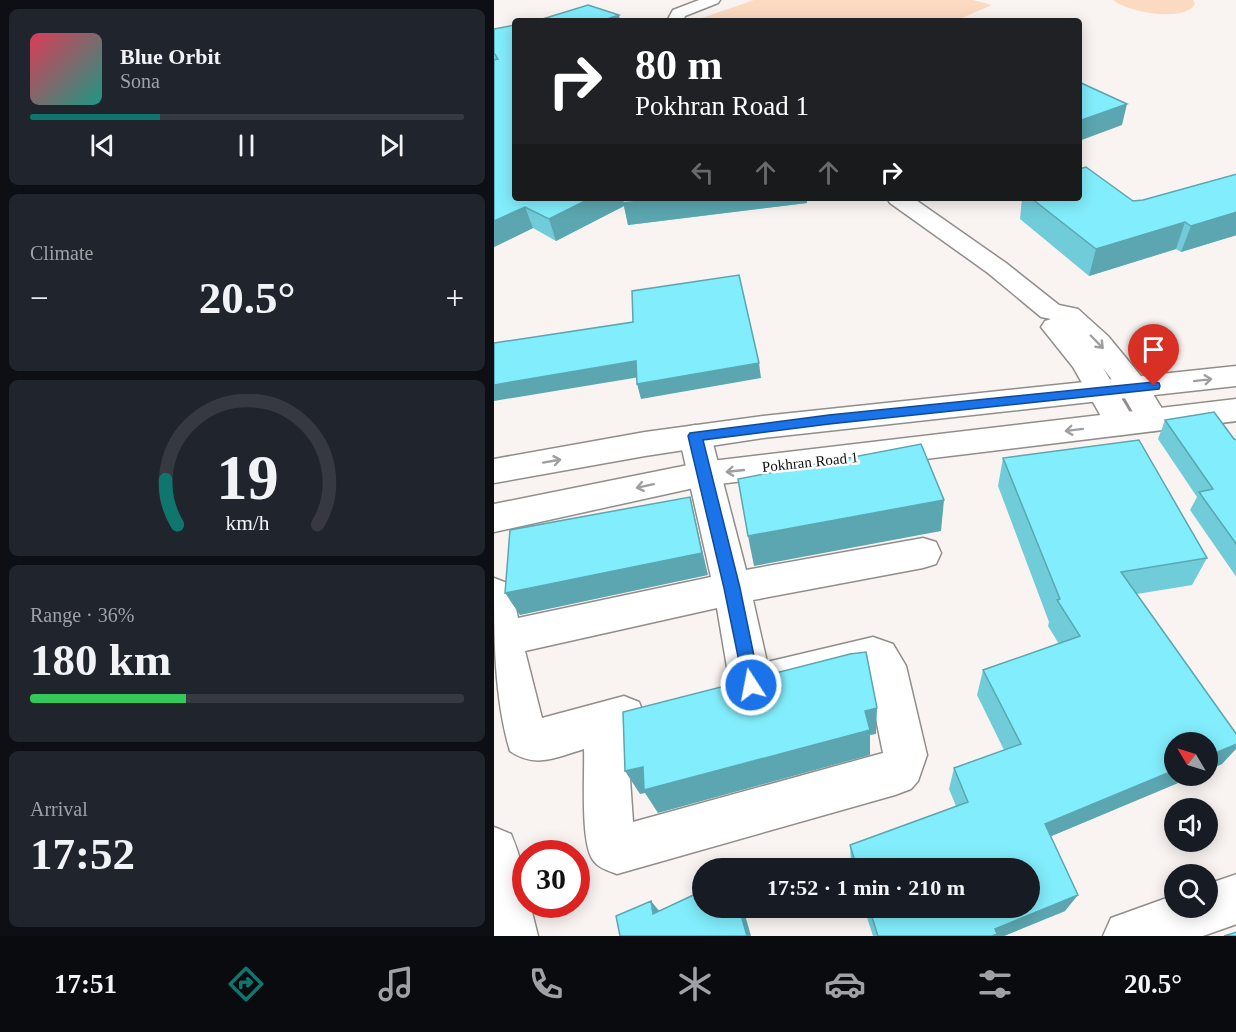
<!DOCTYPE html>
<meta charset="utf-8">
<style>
:root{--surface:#171b24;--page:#20242c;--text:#f1f3f6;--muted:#9ea1a6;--line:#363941;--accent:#0f766e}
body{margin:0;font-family:Georgia,serif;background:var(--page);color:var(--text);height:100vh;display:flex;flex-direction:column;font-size:22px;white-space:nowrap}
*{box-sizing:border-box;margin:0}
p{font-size:20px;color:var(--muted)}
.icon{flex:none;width:33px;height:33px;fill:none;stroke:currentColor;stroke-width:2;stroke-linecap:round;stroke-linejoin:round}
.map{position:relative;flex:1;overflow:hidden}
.side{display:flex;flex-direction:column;gap:9px;padding:9px;background:#0d0f14;width:494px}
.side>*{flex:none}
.banner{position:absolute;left:18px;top:18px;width:570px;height:183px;border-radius:6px;box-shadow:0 3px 15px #0003;background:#202124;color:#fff;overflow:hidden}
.needle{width:39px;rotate:308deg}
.fabs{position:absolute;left:670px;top:732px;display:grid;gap:12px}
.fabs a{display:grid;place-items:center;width:54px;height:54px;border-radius:50%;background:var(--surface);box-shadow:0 3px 15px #0003;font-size:30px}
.speed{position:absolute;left:18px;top:840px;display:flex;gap:12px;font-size:30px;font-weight:700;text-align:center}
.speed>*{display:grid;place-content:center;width:78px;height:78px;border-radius:50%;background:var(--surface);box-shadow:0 3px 15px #0003;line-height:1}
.speed .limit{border:9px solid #d22;background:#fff;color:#111}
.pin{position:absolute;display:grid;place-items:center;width:51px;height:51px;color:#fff;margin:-62px -26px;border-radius:50% 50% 50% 0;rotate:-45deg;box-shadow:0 0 6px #0007}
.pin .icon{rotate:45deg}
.me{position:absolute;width:66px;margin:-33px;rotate:349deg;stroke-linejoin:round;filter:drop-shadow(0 0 4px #0008)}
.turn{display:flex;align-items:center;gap:21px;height:126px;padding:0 24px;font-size:27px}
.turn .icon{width:78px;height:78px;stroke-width:2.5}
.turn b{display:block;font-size:42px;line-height:51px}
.lanes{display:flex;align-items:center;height:57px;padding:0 24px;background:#0003;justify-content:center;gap:30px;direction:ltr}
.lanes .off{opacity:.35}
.big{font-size:45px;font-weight:700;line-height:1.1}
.side .widget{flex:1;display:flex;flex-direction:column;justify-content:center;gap:9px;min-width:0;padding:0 21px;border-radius:9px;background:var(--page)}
.side .dial{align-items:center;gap:0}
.dial svg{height:156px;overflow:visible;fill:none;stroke:var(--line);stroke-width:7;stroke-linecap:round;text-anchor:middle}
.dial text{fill:var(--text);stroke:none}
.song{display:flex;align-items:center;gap:18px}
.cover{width:72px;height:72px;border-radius:9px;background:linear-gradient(135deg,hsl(350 70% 55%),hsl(170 70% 35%))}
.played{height:6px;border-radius:3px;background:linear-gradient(90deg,var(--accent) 30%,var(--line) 30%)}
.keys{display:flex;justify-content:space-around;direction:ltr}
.heat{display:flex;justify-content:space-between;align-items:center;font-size:33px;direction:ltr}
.charge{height:9px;border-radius:4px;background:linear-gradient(90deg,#34c759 36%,var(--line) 0)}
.trip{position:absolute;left:198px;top:858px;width:348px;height:60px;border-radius:30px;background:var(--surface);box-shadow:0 3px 15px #0003;font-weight:700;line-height:60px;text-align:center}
.dock{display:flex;height:96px;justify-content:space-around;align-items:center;background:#090b0e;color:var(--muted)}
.dock .icon{width:42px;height:42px}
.dock .selected{color:var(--accent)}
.dock b{font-size:27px;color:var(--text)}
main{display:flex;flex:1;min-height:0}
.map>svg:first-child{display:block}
.green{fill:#fcdac1}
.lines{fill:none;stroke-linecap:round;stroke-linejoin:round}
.minor-casing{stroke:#918d8a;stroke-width:3}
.major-casing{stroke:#918d8a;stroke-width:3}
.minor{fill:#fff;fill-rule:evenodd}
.major{fill:#fff;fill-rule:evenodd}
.wall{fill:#70ccd9}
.shaded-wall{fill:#5ba6b0}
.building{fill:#82edfc;stroke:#5ba6b0;stroke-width:1.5}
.oneway{stroke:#a09f9f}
.route{fill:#1a73e8;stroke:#114b97;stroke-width:1.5}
.labels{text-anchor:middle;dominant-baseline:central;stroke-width:5;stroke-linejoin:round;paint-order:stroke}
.street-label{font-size:15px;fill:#12100f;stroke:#fff}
</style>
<main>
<section class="side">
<div class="widget">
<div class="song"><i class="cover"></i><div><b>Blue Orbit</b><p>Sona</p></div></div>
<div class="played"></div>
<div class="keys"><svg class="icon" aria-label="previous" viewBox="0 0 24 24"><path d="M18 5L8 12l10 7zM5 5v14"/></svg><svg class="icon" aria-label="pause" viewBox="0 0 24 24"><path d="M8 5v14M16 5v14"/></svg><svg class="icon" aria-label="next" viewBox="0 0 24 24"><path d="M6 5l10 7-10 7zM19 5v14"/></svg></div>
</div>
<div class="widget"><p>Climate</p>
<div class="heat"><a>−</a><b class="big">20.5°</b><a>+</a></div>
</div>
<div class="widget dial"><svg viewBox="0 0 100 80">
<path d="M14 69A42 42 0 1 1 86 69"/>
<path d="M14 69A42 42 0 0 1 8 46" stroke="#0f766e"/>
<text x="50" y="56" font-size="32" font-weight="700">19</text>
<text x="50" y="72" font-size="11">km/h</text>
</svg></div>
<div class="widget"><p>Range · 36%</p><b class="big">180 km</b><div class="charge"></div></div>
<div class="widget"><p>Arrival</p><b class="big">17:52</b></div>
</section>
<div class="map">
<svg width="743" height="936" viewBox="0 0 743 936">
<rect width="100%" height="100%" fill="#f9f4f1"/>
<path class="green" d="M 260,0 L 479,0 L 498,5 L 461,21 L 199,21 Z
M 619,0 L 699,0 L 701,4 C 690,23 633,12 619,0 Z"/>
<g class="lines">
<g class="minor-casing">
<path id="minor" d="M 205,0 L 226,0 L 224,3 L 191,16 L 189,21 L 173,21 L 179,10 Z
M 393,198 L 419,198 L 512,263 L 565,305 L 584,309 L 614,336 L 651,381 L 675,420 L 670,428 L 659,431 L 648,428 L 628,393 L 609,368 L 643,424 L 638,432 L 627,435 L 616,432 L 579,367 L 547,327 L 551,321 L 557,319 L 547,317 L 494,273 L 396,203 Z
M 201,425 L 212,428 L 217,436 L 252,570 L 429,538 L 442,542 L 447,553 L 442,564 L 429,568 L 259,600 L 273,662 L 379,637 L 399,644 L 412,666 L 433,755 L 424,781 L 417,789 L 401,795 L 123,874 C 115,871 104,868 99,860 C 86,842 91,774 90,749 C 63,757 42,769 16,751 C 0,697 0,635 0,578 L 13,583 L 19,594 L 24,618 L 217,577 L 185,436 L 190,428 ZM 223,608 L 236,685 L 242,699 L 257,704 L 373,675 L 389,753 L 139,822 L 133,736 L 145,732 L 151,717 L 145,702 L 130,696 L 48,718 L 31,651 Z
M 0,827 L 17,834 C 27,857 32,879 32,904 L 36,904 L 44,936 L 0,936 Z
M 743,874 L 743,924 L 709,936 L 609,936 L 617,918 L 681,895 L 681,908 L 714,908 L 714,884 Z"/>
</g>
<g class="major-casing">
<path id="major" d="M 743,366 L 743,386 L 269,438 L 151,456 L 0,483 L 0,459 L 151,432 L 269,416 Z
M 743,399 L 743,421 L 209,486 L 0,532 L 0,504 L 209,462 Z"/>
</g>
<use href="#minor" class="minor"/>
<use href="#major" class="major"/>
</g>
<path class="wall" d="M 0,29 L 21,198 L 313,198 L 313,203 L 134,225 L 130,206 L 62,241 L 39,228 L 0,247 Z
M 743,174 L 743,235 L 687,252 L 682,249 L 595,276 L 526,219 L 528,198 L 585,198 L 639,201 L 649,200 Z
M 671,420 L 743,440 L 743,578 L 696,510 L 703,497 L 664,439 Z
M 509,458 L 713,558 L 698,585 L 643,594 L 728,764 L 557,836 L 571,911 L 510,936 L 379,936 L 370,908 L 536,908 L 536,868 L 359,868 L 357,863 L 356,845 L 462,806 L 455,789 L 460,768 L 510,750 L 483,695 L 489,670 L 565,644 L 554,626 L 555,622 L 504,486 Z"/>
<path class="shaded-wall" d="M 125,15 L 126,21 L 107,21 Z
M 633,104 L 628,125 L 585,141 L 585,121 Z
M 97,198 L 313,198 L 313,203 L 134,225 L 130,206 L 62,241 L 55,219 Z
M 31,207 L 39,228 L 0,247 L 0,221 Z
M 743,212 L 743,235 L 687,252 L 697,226 Z
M 691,222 L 682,249 L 595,276 L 602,249 Z
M 142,361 L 146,377 L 0,401 L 0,385 Z
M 265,363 L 267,378 L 147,399 L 143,384 Z
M 196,497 L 214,575 L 26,615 L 11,593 Z
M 450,500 L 447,531 L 260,566 L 254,536 Z
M 383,708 L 382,734 L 376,735 L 376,755 L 164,813 L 151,793 L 146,794 L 131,771 Z
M 743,744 L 743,748 L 728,764 L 714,770 L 714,756 Z
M 681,770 L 681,776 L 701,776 L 541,843 L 551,824 Z
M 584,895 L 571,911 L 510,936 L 497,936 L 501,929 Z
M 157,901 L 171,918 L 159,914 Z
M 245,908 L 249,908 L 257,936 L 253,936 Z"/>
<path class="building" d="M 94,5 L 125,15 L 107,21 L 42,21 Z
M 21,25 L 21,198 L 97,198 L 55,219 L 31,207 L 0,221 L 0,60 L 4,59 L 0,53 L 0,29 Z
M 585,82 L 633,104 L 585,121 Z
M 592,167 L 639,201 L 649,200 L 743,174 L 743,212 L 697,226 L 691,222 L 602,249 L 537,198 L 585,198 L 585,169 Z
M 129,198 L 174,198 L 129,203 Z
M 245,275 L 265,363 L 143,384 L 142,361 L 0,385 L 0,343 L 139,322 L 138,291 Z
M 720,412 L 740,439 L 743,440 L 743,545 L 705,492 L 719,489 L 671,420 Z
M 645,440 L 713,558 L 627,572 L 743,735 L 743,744 L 714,756 L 714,742 L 681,742 L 681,770 L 551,824 L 584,895 L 501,929 L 503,934 L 498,936 L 384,936 L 375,908 L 536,908 L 536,868 L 363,868 L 356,845 L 474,802 L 460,768 L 527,744 L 489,670 L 586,636 L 563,600 L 566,599 L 509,458 Z
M 427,444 L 450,500 L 254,536 L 244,479 Z
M 196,497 L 208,553 L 11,593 L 16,530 Z
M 372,652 L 383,708 L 371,711 L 376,730 L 150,790 L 149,767 L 131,771 L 129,712 L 356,654 Z
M 208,891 L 208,908 L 245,908 L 253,936 L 126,936 L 122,916 L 157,901 L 159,914 Z
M 743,932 L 743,936 L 730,936 Z"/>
<defs><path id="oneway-shaft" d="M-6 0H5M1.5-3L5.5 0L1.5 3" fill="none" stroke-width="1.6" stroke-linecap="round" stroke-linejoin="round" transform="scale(1.5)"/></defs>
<g class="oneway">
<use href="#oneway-shaft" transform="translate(603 342) rotate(46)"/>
<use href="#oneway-shaft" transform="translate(709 380) rotate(-7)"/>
<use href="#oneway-shaft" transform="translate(580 430) rotate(173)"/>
<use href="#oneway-shaft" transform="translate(58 461) rotate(-10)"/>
<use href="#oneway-shaft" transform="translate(241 471) rotate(174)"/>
<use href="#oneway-shaft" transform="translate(151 486) rotate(168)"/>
</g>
<path class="route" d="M 660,382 L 665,383 L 666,386 L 665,389 L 335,424 L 209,440 L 246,588 L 266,685 L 263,691 L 257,693 L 251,691 L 230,588 L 194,436 L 196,433 L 335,415 Z"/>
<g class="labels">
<g class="street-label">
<text transform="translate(316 462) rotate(-6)">Pokhran Road 1</text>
</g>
</g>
</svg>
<div class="fabs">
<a><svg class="needle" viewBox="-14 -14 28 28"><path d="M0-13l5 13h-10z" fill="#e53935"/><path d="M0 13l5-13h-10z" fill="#9ea1a6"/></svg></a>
<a><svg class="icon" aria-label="sound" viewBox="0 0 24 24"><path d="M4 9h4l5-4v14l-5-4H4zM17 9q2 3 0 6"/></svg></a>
<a><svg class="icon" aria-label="search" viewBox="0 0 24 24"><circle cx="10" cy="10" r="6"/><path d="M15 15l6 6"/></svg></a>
</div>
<div class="speed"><div class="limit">30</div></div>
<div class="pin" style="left:660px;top:386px;background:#d93025"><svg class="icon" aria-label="arrive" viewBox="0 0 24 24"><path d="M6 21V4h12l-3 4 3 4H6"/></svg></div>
<svg class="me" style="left:257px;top:685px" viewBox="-20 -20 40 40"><circle r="17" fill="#1a73e8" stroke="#fff" stroke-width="3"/><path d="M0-11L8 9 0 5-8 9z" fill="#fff"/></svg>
<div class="trip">17:52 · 1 min · 210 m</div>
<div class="banner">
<div class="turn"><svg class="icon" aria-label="right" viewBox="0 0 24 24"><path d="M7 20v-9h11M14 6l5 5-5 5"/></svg><div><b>80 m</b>Pokhran Road 1</div></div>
<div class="lanes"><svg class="icon off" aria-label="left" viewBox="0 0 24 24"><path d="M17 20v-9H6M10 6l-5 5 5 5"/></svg><svg class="icon off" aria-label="ahead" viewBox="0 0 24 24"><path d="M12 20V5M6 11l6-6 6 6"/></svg><svg class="icon off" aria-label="ahead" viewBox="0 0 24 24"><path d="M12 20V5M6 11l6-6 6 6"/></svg><svg class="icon" aria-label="right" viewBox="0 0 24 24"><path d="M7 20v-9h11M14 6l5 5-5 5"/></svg></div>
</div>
</div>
</main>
<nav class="dock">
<b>17:51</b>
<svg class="icon selected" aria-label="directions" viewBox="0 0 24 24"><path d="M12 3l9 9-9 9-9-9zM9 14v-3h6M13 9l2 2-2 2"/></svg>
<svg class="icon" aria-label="music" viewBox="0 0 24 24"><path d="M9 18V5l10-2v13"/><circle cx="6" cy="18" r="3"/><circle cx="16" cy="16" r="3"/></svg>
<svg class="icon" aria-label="phone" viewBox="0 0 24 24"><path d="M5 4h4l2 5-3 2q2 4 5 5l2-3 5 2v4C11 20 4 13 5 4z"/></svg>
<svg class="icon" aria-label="climate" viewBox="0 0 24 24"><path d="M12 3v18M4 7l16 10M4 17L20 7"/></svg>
<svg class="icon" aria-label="car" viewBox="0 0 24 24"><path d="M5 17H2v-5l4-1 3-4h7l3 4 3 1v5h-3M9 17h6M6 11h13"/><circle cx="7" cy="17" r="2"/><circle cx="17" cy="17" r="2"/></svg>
<svg class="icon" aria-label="filters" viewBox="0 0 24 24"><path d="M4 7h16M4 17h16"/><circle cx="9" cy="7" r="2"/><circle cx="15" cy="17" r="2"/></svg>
<b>20.5°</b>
</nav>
